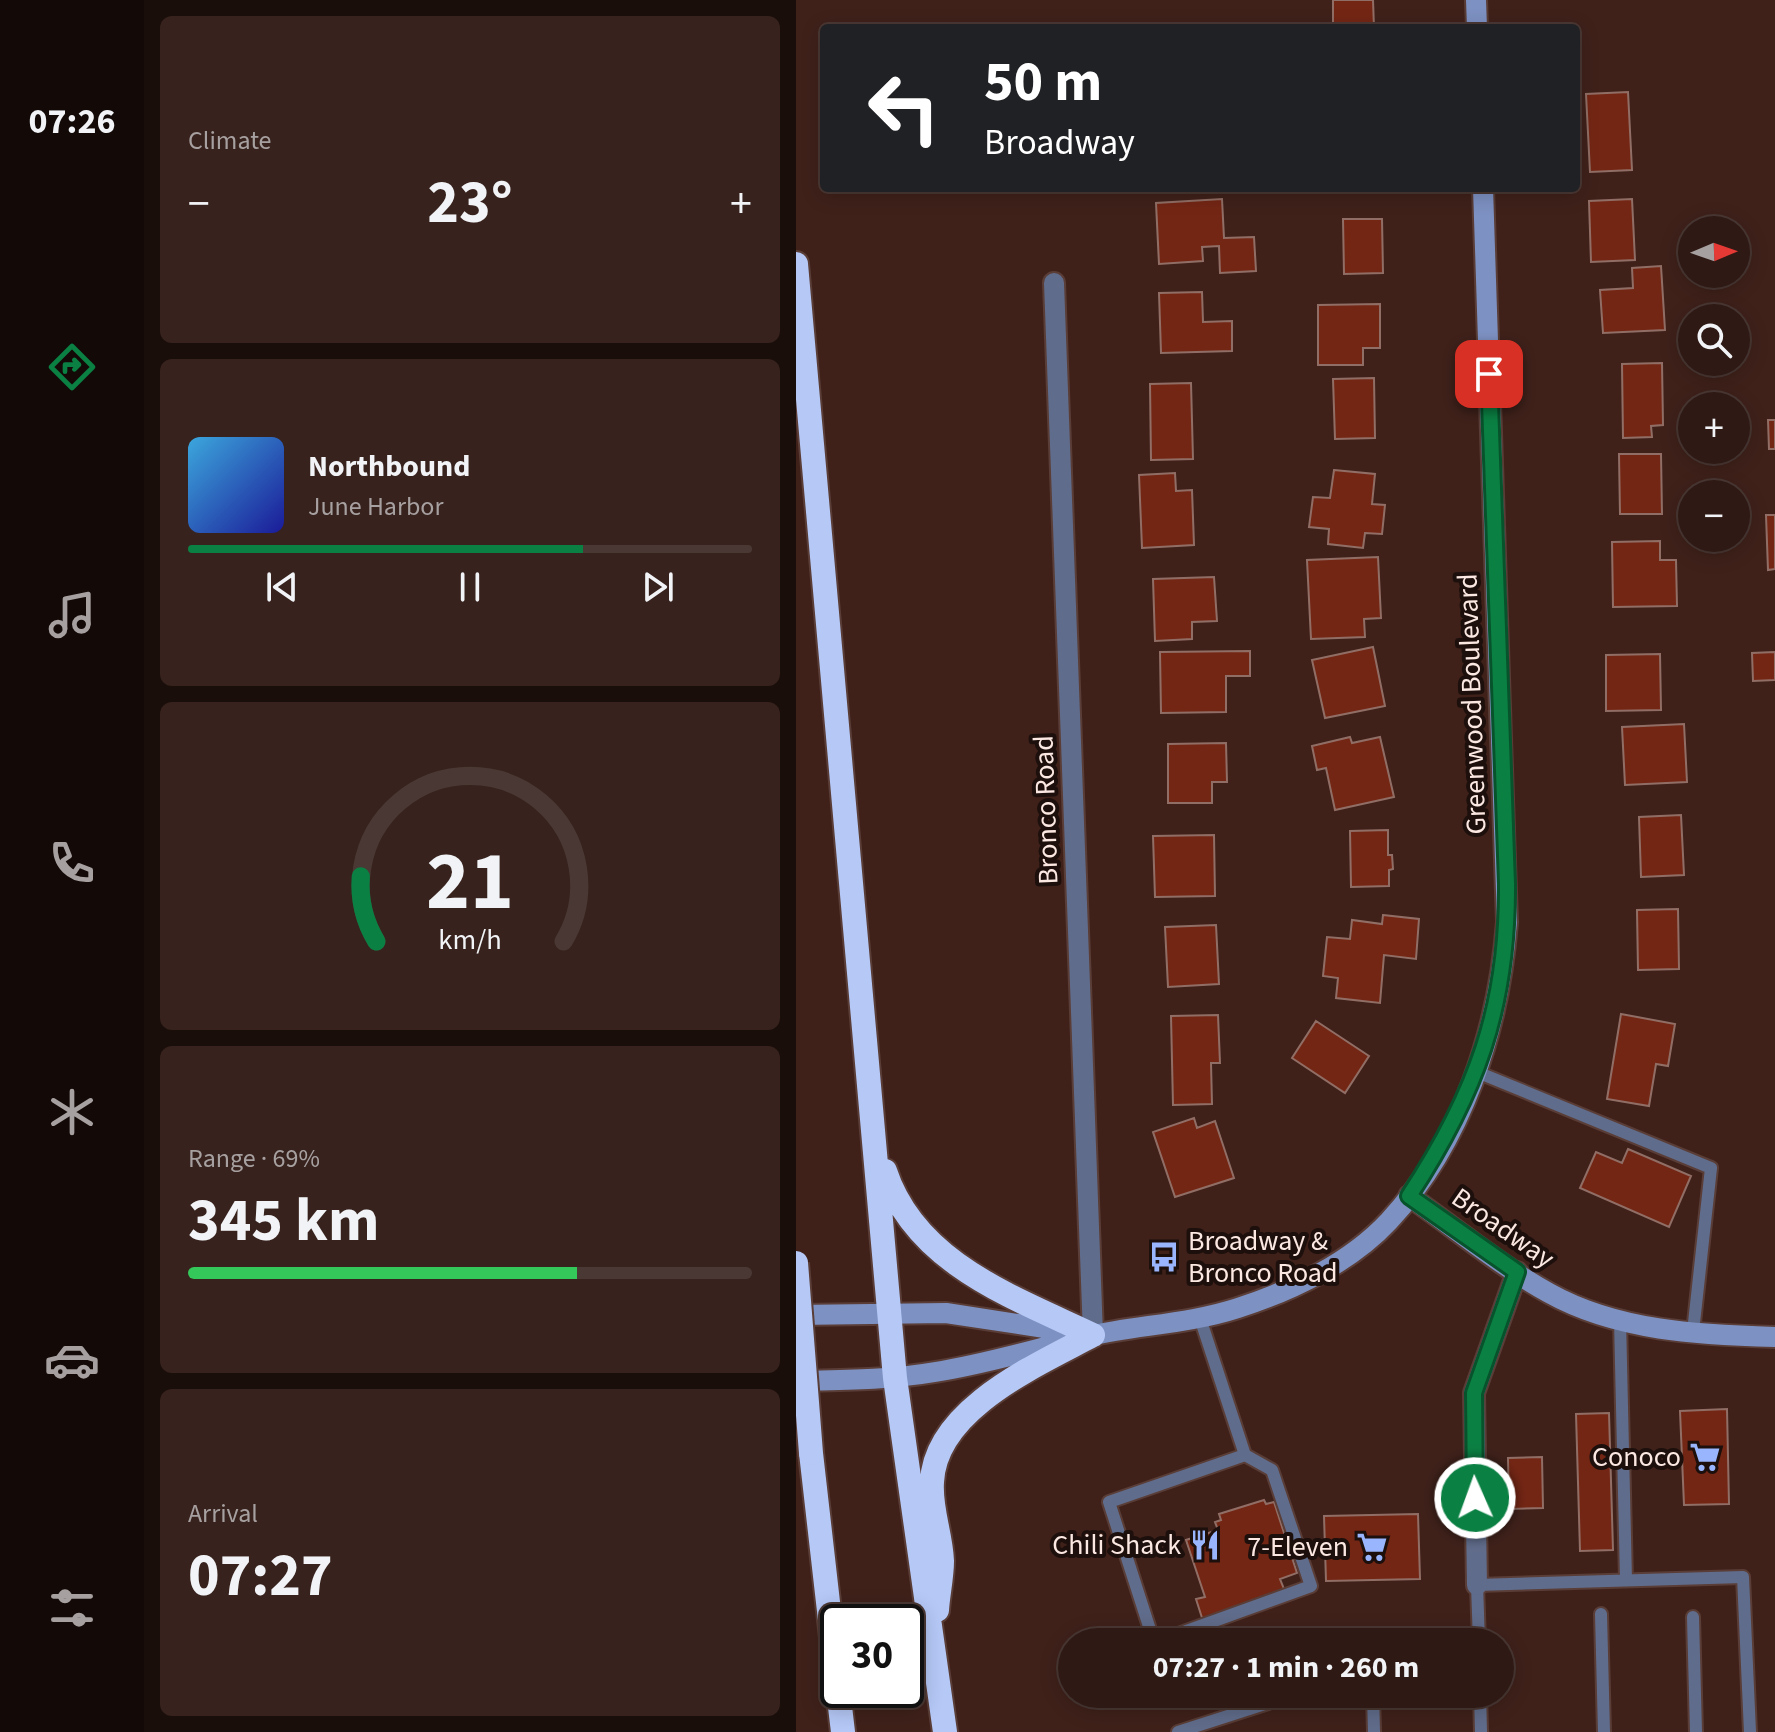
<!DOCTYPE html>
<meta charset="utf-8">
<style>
:root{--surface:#2f1914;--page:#37221d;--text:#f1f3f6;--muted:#a7a0a0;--line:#4a3834;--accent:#0b8043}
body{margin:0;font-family:"Source Sans 3",sans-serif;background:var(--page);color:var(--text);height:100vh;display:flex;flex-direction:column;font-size:30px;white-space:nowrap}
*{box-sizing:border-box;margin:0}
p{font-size:26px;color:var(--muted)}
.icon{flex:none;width:44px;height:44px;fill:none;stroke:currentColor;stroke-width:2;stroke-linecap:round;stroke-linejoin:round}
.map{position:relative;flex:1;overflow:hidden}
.sheet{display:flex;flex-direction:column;gap:16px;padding:16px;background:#1a0e0b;width:652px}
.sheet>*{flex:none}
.top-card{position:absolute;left:24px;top:24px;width:760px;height:168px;border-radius:8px;box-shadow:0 4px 20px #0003,0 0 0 2px var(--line);background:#202124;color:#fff;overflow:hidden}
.needle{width:52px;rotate:88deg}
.controls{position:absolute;left:882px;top:216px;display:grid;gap:16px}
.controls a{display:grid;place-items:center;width:72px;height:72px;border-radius:50%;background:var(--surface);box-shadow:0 4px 20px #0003,0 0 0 2px var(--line);font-size:40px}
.speed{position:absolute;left:24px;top:1604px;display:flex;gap:16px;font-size:40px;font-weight:700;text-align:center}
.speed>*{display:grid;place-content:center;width:104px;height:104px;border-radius:50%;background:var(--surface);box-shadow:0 4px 20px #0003,0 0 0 2px var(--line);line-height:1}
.speed .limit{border:4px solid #111;border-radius:12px;background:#fff;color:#111}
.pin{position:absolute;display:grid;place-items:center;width:68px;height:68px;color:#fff;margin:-34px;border-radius:16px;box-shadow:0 4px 12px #0006}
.me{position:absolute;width:88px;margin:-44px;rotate:358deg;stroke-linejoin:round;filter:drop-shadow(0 0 6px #0008)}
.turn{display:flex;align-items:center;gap:28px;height:168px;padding:0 32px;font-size:36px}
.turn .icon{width:104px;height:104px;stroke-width:2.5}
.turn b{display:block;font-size:56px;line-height:68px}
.big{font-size:60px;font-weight:700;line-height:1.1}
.sheet .widget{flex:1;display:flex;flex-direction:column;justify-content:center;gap:12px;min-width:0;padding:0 28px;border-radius:12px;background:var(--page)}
.sheet .dial{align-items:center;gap:0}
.dial svg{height:208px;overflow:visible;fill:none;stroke:var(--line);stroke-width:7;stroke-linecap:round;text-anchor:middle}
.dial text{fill:var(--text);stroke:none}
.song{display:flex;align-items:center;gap:24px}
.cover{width:96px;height:96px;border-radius:12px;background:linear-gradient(135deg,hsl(200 70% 55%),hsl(240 70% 35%))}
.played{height:8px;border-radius:4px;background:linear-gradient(90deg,var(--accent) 70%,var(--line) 70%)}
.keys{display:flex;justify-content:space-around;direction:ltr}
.heat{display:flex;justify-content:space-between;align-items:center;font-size:44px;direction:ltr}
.charge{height:12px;border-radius:6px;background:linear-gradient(90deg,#34c759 69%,var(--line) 0)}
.trip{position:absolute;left:262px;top:1628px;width:456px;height:80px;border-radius:40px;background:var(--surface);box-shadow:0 4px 20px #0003,0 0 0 2px var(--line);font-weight:700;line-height:80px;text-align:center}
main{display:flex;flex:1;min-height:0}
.dock{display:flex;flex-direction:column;width:144px;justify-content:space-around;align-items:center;background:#130a08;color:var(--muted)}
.dock .icon{width:56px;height:56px}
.dock .on{color:var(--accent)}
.dock b{font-size:36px;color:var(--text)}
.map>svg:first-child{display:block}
.building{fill:#742614;stroke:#916e65;stroke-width:2}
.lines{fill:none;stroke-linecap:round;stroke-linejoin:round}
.lane-casing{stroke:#593d36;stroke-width:16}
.street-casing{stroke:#593d36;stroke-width:24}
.secondary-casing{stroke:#593d36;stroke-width:24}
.highway-casing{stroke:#593d36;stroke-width:28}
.lane{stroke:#606c8b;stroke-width:12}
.street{stroke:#606c8b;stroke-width:20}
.secondary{stroke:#7d91c2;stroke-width:20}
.highway{stroke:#b5c8f6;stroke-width:24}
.highway-bridge-casing{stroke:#593d36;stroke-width:28;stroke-linecap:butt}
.highway-bridge{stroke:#b5c8f6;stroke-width:24}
.route-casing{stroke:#07532c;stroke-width:20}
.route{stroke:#0b8043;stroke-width:14}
.labels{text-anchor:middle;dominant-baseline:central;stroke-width:8;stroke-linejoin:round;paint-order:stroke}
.street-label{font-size:28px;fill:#fce8e2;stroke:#1c0f0c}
.poi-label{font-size:28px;fill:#fce8e2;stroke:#1c0f0c;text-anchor:end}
</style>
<main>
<nav class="dock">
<b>07:26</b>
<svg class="icon on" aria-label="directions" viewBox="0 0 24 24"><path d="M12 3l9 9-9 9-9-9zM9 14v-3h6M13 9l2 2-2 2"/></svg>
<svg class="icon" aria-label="music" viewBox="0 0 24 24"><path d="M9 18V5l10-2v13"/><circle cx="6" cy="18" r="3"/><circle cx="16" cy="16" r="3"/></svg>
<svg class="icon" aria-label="phone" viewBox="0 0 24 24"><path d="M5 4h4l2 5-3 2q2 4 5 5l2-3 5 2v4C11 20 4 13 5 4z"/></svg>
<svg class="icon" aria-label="climate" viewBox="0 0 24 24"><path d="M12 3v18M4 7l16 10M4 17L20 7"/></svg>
<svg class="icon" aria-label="car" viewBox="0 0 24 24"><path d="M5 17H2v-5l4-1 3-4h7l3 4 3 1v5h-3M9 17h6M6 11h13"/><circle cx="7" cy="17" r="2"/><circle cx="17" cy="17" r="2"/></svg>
<svg class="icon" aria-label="filters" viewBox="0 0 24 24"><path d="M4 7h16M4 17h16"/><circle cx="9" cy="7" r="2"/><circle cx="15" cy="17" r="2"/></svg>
</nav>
<section class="sheet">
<div class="widget"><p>Climate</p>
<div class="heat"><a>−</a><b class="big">23°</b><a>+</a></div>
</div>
<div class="widget">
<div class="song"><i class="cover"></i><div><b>Northbound</b><p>June Harbor</p></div></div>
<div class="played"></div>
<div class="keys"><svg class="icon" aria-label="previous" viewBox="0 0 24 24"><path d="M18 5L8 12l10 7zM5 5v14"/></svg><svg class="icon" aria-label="pause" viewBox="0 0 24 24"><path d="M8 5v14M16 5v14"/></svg><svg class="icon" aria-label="next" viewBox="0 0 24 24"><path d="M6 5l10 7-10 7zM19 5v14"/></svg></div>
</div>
<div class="widget dial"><svg viewBox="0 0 100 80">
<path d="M14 69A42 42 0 1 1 86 69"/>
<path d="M14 69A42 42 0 0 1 8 44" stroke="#0b8043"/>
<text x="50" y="56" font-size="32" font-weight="700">21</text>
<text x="50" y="72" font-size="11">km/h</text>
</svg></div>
<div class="widget"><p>Range · 69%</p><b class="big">345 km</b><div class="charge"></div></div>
<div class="widget"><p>Arrival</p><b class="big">07:27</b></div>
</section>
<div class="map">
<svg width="979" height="1732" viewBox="0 0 979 1732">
<rect width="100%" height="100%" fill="#3f211a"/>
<path class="building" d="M 537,0 L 577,0 L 578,28 L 537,28 Z
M 832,92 L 836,170 L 794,172 L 790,94 Z
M 426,199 L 428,238 L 458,237 L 460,271 L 424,273 L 423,246 L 406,247 L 407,261 L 363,264 L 360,203 Z
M 836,199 L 839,260 L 795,262 L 793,201 Z
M 547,219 L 586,219 L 587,273 L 548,274 Z
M 865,266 L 869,330 L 807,333 L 804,290 L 837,288 L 836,268 Z
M 406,292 L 407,322 L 436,321 L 436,351 L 365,353 L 363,293 Z
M 584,304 L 584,348 L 567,348 L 567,365 L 522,365 L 522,305 Z
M 866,363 L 867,425 L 855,426 L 856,437 L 827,438 L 826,364 Z
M 578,378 L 579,438 L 539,439 L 537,379 Z
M 395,383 L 397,459 L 355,460 L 354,384 Z
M 972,420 L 979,420 L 979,449 L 973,449 Z
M 823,454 L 865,454 L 866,514 L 824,514 Z
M 538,470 L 579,474 L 576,504 L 589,505 L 586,534 L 569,533 L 567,548 L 532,544 L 533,529 L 513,527 L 517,497 L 534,498 Z
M 379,473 L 380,491 L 396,490 L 398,545 L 346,548 L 343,475 Z
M 970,515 L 979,515 L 979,569 L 972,570 Z
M 864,541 L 864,560 L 880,560 L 881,606 L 817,607 L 816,542 Z
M 582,557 L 585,618 L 568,619 L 569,637 L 515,639 L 511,560 Z
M 418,577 L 421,621 L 396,622 L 396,639 L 359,641 L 357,579 Z
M 577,647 L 589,706 L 529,718 L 516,660 Z
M 454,651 L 454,676 L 430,676 L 430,712 L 365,713 L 364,652 Z
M 979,652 L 979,680 L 957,681 L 956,653 Z
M 864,654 L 865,710 L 810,711 L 810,655 Z
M 888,724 L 891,782 L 829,785 L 826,727 Z
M 554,737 L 556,743 L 584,737 L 598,797 L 539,810 L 530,768 L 521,770 L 516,746 Z
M 430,743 L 431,782 L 416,782 L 416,803 L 372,803 L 372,744 Z
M 885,815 L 888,875 L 845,877 L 843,817 Z
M 592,830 L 592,855 L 596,855 L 597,869 L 593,870 L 593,886 L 555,887 L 554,831 Z
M 418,835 L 419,896 L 359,897 L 357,836 Z
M 882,909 L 883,969 L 842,970 L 841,910 Z
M 587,915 L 623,919 L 620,959 L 588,955 L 584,1003 L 540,998 L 542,978 L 527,976 L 531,937 L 554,939 L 556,920 L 586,924 Z
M 420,925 L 423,984 L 372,987 L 369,927 Z
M 825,1014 L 879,1024 L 872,1066 L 860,1064 L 853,1106 L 811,1099 Z
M 422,1015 L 424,1063 L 415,1063 L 416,1104 L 377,1105 L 375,1016 Z
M 520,1021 L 573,1056 L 549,1093 L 496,1058 Z
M 398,1118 L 401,1128 L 419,1121 L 438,1178 L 379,1197 L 357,1132 Z
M 832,1149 L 895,1176 L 873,1227 L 784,1188 L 800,1152 L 826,1163 Z
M 931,1409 L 933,1504 L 888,1505 L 884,1411 Z
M 813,1413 L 817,1550 L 784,1551 L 780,1414 Z
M 746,1457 L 747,1508 L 713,1509 L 712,1458 Z
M 468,1500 L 470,1504 L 478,1502 L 501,1573 L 484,1579 L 490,1594 L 407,1621 L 400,1599 L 409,1597 L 390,1540 L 422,1530 L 419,1522 L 425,1520 L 423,1514 Z
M 622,1514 L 624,1579 L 530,1581 L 528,1516 Z"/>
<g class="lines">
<g class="lane-casing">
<path id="lane" d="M 681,1072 L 915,1168 L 897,1332
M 824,1320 L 830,1580
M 805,1614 L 808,1732
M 897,1617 L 900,1732
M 358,1642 L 313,1502 L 449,1455
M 360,1642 L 515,1586 L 476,1470 L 449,1455 L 404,1318
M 661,1642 L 683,1635
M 683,1642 L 681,1585 L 947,1577 L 954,1732
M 577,1694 L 578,1732
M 684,1694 L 685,1732
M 382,1732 L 500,1694"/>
</g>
<g class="street-casing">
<path id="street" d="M 258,283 L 297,1335
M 681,1585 L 678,1393 L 721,1272"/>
</g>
<g class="secondary-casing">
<path id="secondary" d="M 680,0 L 681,28
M 613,1196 C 659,1228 704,1266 753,1293 C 821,1331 904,1335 979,1337
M 0,1315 L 150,1313 L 281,1333
M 0,1381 C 46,1380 93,1380 139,1372 C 191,1364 242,1348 293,1336 C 342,1325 393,1324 442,1308 C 495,1291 554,1263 593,1221 C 667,1141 703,1029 711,922 L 687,188"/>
</g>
<g class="highway-casing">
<path id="highway" d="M 0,264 L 99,1378 L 149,1732
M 89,1171 C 119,1263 217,1297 297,1335
M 15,1453 L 42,1690
M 141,1610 C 142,1594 146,1577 146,1561 C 145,1534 134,1509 136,1482 C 139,1409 241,1365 297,1335
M 42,1690 L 47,1732"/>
</g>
<use href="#lane" class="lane"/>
<use href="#street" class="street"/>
<use href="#secondary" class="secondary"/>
<use href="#highway" class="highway"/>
<g class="highway-bridge-casing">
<path id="highway-bridge" d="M 0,1263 L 15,1453"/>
</g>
<use href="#highway-bridge" class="highway-bridge"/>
</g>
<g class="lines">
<g class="route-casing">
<path id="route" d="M 679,1498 L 678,1393 L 721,1272 L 613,1196 C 680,1094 712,1007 711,884 L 693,374"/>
</g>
<use href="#route" class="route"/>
</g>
<defs>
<g id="bus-bare" transform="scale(2.4)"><path d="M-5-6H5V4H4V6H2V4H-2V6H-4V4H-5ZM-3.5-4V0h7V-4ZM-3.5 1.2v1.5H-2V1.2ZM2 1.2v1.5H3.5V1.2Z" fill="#99b5fd" stroke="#1c0f0c" stroke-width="2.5" paint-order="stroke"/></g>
<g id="supermarket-bare" transform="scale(2.4)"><path d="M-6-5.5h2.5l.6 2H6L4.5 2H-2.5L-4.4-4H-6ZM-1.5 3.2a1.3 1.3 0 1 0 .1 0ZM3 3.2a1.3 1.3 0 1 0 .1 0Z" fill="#99b5fd" stroke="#1c0f0c" stroke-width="2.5" paint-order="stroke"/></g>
<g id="restaurant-bare" transform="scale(2.4)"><path d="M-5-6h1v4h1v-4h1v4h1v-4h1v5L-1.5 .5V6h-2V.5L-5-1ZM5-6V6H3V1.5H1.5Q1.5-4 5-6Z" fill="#99b5fd" stroke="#1c0f0c" stroke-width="2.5" paint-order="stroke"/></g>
</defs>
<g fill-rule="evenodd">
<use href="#bus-bare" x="368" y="1257"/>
<use href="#supermarket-bare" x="909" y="1457"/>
<use href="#restaurant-bare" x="409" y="1545"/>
<use href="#supermarket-bare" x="576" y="1547"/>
</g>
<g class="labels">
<g class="street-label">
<text transform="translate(676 704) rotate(-92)">Greenwood Boulevard</text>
<text transform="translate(250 810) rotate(-92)">Bronco Road</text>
<text transform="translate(707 1228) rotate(35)">Broadway</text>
</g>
<g class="poi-label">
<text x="392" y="1241" text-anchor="start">Broadway &amp;<tspan x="392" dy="32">Bronco Road</tspan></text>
<text x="885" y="1457">Conoco</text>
<text x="385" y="1545">Chili Shack</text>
<text x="552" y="1547">7-Eleven</text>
</g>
</g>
</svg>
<div class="controls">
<a><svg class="needle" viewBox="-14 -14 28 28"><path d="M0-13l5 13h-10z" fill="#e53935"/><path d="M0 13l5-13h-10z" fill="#a7a0a0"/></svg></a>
<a><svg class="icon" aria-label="search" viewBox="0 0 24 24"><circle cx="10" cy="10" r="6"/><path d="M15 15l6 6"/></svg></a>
<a>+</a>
<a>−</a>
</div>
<div class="speed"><div class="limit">30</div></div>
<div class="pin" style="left:693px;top:374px;background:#d93025"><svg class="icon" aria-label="arrive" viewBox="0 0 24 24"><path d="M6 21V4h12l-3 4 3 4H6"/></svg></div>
<svg class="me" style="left:679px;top:1498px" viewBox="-20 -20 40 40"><circle r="17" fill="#0b8043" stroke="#fff" stroke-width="3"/><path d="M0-11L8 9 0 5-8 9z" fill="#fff"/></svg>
<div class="trip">07:27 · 1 min · 260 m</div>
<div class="top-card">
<div class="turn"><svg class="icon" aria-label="left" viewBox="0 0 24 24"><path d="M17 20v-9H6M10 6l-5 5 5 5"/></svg><div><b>50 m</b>Broadway</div></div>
</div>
</div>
</main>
